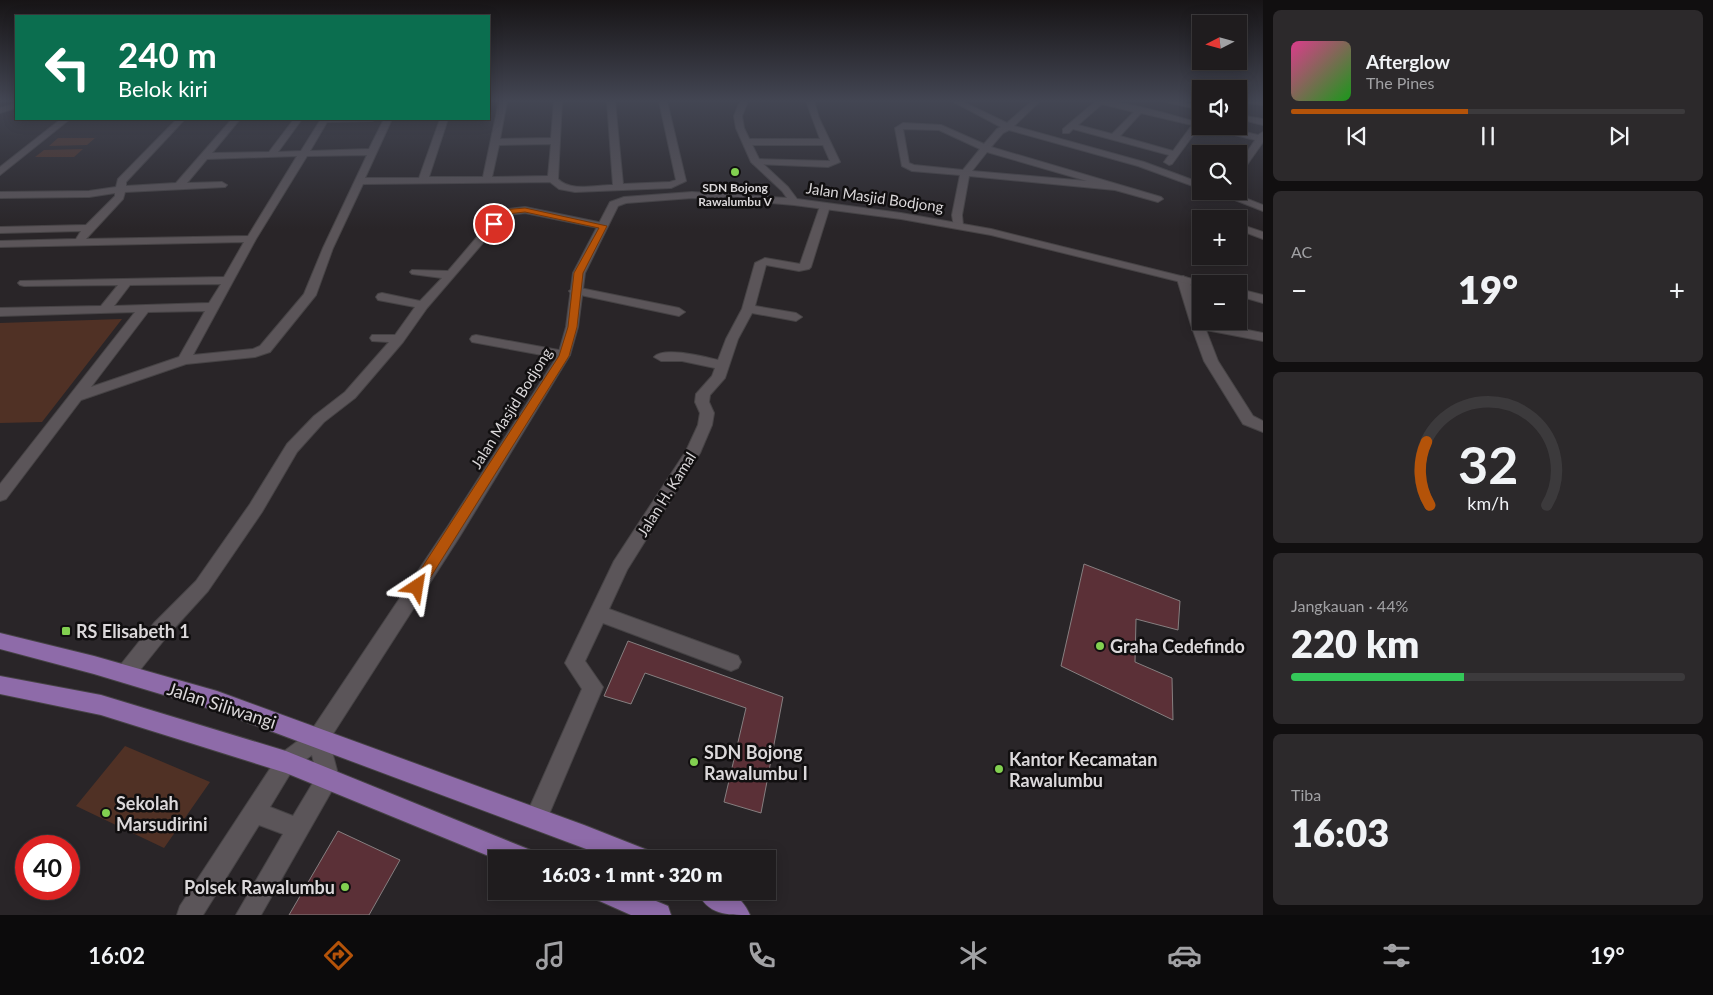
<!DOCTYPE html>
<html lang="id">
<meta charset="utf-8">
<style>
:root{--surface:#1f1c1e;--page:#2c292b;--text:#f1f3f6;--muted:#a1a1a4;--line:#3c3a3c;--accent:#b45309}
body{margin:0;font-family:Lato,sans-serif;background:var(--page);color:var(--text);height:100vh;display:flex;flex-direction:column;font-size:19px;white-space:nowrap}
*{box-sizing:border-box;margin:0}
p{font-size:16px;color:var(--muted)}
.icon{flex:none;width:28px;height:28px;fill:none;stroke:currentColor;stroke-width:2;stroke-linecap:round;stroke-linejoin:round}
.map{position:relative;flex:1;overflow:hidden}
.drawer{display:flex;flex-direction:column;gap:10px;padding:10px;background:#110f10;width:450px}
.drawer>*{flex:none}
.hud{position:absolute;left:15px;top:15px;width:475px;height:105px;border-radius:0px;box-shadow:0 2px 12px #0003,0 0 0 1px var(--line);background:#0b6e4f;color:#fff;overflow:hidden}
.needle{width:32px;rotate:264deg}
.controls{position:absolute;left:1192px;top:15px;display:grid;gap:10px}
.controls a{display:grid;place-items:center;width:55px;height:55px;border-radius:0px;background:var(--surface);box-shadow:0 2px 12px #0003,0 0 0 1px var(--line);font-size:25px}
.speed{position:absolute;left:15px;top:835px;display:flex;gap:10px;font-size:25px;font-weight:700;text-align:center}
.speed>*{display:grid;place-content:center;width:65px;height:65px;border-radius:50%;background:var(--surface);box-shadow:0 2px 12px #0003,0 0 0 1px var(--line);line-height:1}
.speed .limit{border:8px solid #d22;background:#fff;color:#111}
.pin{position:absolute;display:grid;place-items:center;width:42px;height:42px;color:#fff;margin:-21px;border:2px solid #fff;border-radius:50%;box-shadow:0 1px 5px #0007}
.me{position:absolute;width:55px;margin:-28px;rotate:33deg;stroke-linejoin:round;filter:drop-shadow(0 0 4px #0008)}
.turn{display:flex;align-items:center;gap:18px;height:105px;padding:0 20px;font-size:22px}
.turn .icon{width:65px;height:65px;stroke-width:2.5}
.turn b{display:block;font-size:35px;line-height:42px}
.big{font-size:38px;font-weight:800;line-height:1.1}
.drawer .widget{flex:1;display:flex;flex-direction:column;justify-content:center;gap:8px;min-width:0;padding:0 18px;border-radius:8px;background:var(--page)}
.drawer .dial{align-items:center;gap:0}
.dial svg{height:130px;overflow:visible;fill:none;stroke:var(--line);stroke-width:7;stroke-linecap:round;text-anchor:middle}
.dial text{fill:var(--text);stroke:none}
.song{display:flex;align-items:center;gap:15px}
.cover{width:60px;height:60px;border-radius:8px;background:linear-gradient(135deg,hsl(330 70% 55%),hsl(120 70% 35%))}
.played{height:5px;border-radius:2px;background:linear-gradient(90deg,var(--accent) 45%,var(--line) 45%)}
.keys{display:flex;justify-content:space-around;direction:ltr}
.heat{display:flex;justify-content:space-between;align-items:center;font-size:28px;direction:ltr}
.charge{height:8px;border-radius:4px;background:linear-gradient(90deg,#34c759 44%,var(--line) 0)}
.trip{position:absolute;left:488px;top:850px;width:288px;height:50px;border-radius:0px;background:var(--surface);box-shadow:0 2px 12px #0003,0 0 0 1px var(--line);font-weight:800;line-height:50px;text-align:center}
.dock{display:flex;height:80px;justify-content:space-around;align-items:center;background:#0c0b0c;color:var(--muted)}
.dock .icon{width:35px;height:35px}
.dock .current{color:var(--accent)}
.dock b{font-size:22px;color:var(--text)}
main{display:flex;flex:1;min-height:0}
.map>svg:first-child{display:block}
.green{fill:#503125}
.building{fill:#5b3037;stroke:#867f80}
.lines{fill:none;stroke-linecap:round;stroke-linejoin:round}
.minor-casing{stroke:#464345;stroke-width:2}
.tertiary-casing{stroke:#464345;stroke-width:2}
.primary-casing{stroke:#464345;stroke-width:2}
.minor{fill:#5b5559;fill-rule:evenodd}
.tertiary{fill:#5b5559;fill-rule:evenodd}
.primary{fill:#8e6ba9;fill-rule:evenodd}
.route{fill:#b45309;stroke:#753606}
.poi-dot{fill:#82d050;stroke:#110f10;stroke-width:2}
.labels{text-anchor:middle;dominant-baseline:central;stroke-width:5;stroke-linejoin:round;paint-order:stroke}
.far-poi-label{font-size:12px;font-weight:bold;fill:#dbd8da;stroke:#110f10}
.street-label{font-size:15px;fill:#dbd8da;stroke:#110f10}
.near-poi-label{font-size:18px;font-weight:bold;fill:#dbd8da;stroke:#110f10;text-anchor:start}
.near-street-label{font-size:18px;fill:#dbd8da;stroke:#110f10}
</style>
<main>
<div class="map">
<svg width="1263" height="915" viewBox="0 0 1263 915">
<rect width="100%" height="100%" fill="#292528"/>
<path class="green" d="M 58,138 L 95,138 L 87,145 L 49,146 Z
M 83,149 L 74,157 L 35,157 L 44,150 Z
M 122,319 L 42,422 L 0,423 L 0,323 Z
M 125,746 L 210,782 L 164,848 L 76,806 Z"/>
<path class="building" d="M 1084,564 L 1180,601 L 1178,630 L 1136,619 L 1135,662 L 1172,678 L 1173,720 L 1061,666 Z
M 628,641 L 783,697 L 761,813 L 724,802 L 746,708 L 645,673 L 631,704 L 604,696 Z
M 338,831 L 400,860 L 369,915 L 289,915 Z"/>
<g class="lines">
<g class="minor-casing">
<path id="minor" d="M 499,101 L 507,101 L 500,139 L 551,138 L 554,101 L 562,101 L 558,179 C 570,192 597,185 613,185 L 607,101 L 615,101 L 623,184 L 670,182 L 676,180 L 659,101 L 667,101 L 686,181 L 671,188 L 575,192 L 559,189 L 550,182 L 363,184 L 333,248 L 316,295 L 270,352 L 255,357 L 186,364 L 81,400 L 6,499 L 0,501 L 0,484 L 135,312 L 0,316 L 0,308 L 101,306 L 118,285 L 24,286 L 20,285 L 18,283 L 20,281 L 224,277 L 244,242 L 0,247 L 0,241 L 76,239 L 81,231 L 0,233 L 0,227 L 86,225 L 115,196 L 115,193 L 89,197 L 0,198 L 0,192 L 89,191 L 116,187 L 118,179 L 177,119 L 185,119 L 126,182 L 126,186 L 176,183 L 232,119 L 240,119 L 212,153 L 269,152 L 294,119 L 302,119 L 278,152 L 301,151 L 321,119 L 376,119 L 372,121 L 327,122 L 310,151 L 369,149 L 384,119 L 392,119 L 365,178 L 419,178 L 440,119 L 448,119 L 429,177 L 483,177 ZM 551,144 L 548,176 L 492,177 L 499,145 ZM 367,155 L 323,248 L 304,294 L 260,346 L 253,349 L 193,355 L 256,239 L 307,156 ZM 297,156 L 248,236 L 86,239 L 123,199 L 125,192 L 225,187 L 227,185 L 222,182 L 187,183 L 207,159 ZM 221,284 L 209,303 L 114,306 L 130,285 ZM 205,311 L 179,357 L 91,387 L 148,312 Z
M 806,101 L 814,101 L 819,118 L 840,162 L 828,167 L 753,164 L 753,160 L 756,159 L 830,161 L 823,145 L 747,145 L 743,142 L 747,139 L 820,139 Z
M 952,101 L 961,101 L 1007,123 L 1032,101 L 1040,101 L 1014,126 L 1144,162 L 1201,183 L 1201,189 L 1138,166 L 1009,130 L 1003,133 L 991,147 L 1161,197 L 1163,199 L 1158,202 L 1115,190 L 969,176 L 962,215 L 963,225 L 962,227 L 954,227 L 952,215 L 960,175 L 912,171 L 902,166 L 895,128 L 903,123 L 941,125 L 984,144 L 997,129 L 1001,127 ZM 903,129 L 939,130 L 980,149 L 963,170 L 914,165 L 909,163 ZM 987,152 L 1087,181 L 972,171 Z
M 1096,101 C 1128,101 1169,115 1201,123 L 1201,126 L 1219,126 L 1258,135 L 1263,132 L 1263,142 L 1242,172 L 1239,173 L 1239,164 L 1255,140 L 1203,127 L 1199,127 L 1172,164 L 1169,165 L 1164,162 L 1169,155 L 1073,129 L 1069,133 L 1063,133 L 1063,129 ZM 1102,104 L 1134,112 L 1112,134 L 1078,125 ZM 1141,113 L 1192,125 L 1173,151 L 1120,136 Z
M 1162,101 L 1176,101 L 1201,106 L 1201,110 Z
M 16,103 L 16,108 L 0,113 L 0,108 Z
M 1239,115 L 1263,119 L 1263,125 L 1239,119 Z
M 61,119 L 70,119 L 0,175 L 0,167 Z
M 1212,191 L 1227,191 L 1263,205 L 1263,211 Z
M 825,203 L 830,206 L 811,267 L 809,269 L 799,271 L 766,265 L 755,306 L 796,313 L 802,317 L 796,321 L 752,313 L 738,339 L 725,378 L 710,395 L 709,402 L 714,413 L 712,425 L 700,453 L 627,570 L 609,609 L 738,656 L 741,662 L 738,668 L 731,671 L 603,623 L 585,661 L 603,687 L 544,826 L 536,829 L 528,826 L 525,818 L 582,689 L 565,663 L 614,561 L 686,451 L 698,425 L 700,413 L 695,402 L 696,394 L 712,376 L 715,368 L 682,361 L 661,361 L 654,357 C 664,346 705,357 718,360 L 726,339 L 742,309 L 755,263 L 765,258 L 800,264 L 820,206 Z
M 525,207 L 603,223 L 608,226 L 603,229 L 525,213 L 507,215 L 427,308 L 403,342 L 355,398 L 324,422 L 297,452 L 262,512 L 208,591 L 168,635 L 132,680 L 125,683 L 118,680 L 115,674 L 118,668 L 154,623 L 196,581 L 250,504 L 287,444 L 314,416 L 345,392 L 389,342 L 372,341 L 370,338 L 372,335 L 395,335 L 415,307 L 378,300 L 376,297 L 378,294 L 382,293 L 420,301 L 442,278 L 412,274 L 410,272 L 412,270 L 448,271 L 500,210 Z
M 1239,224 L 1263,232 L 1263,239 L 1239,230 Z
M 1183,276 L 1189,279 L 1201,321 L 1263,333 L 1263,341 L 1206,330 L 1218,361 L 1253,416 L 1263,421 L 1263,432 L 1243,424 L 1204,361 L 1191,325 L 1177,279 Z
M 575,287 L 679,308 L 685,312 L 679,316 L 571,293 L 569,291 Z
M 476,335 L 564,351 L 570,355 L 564,359 L 472,342 L 470,339 L 472,336 Z"/>
</g>
<g class="tertiary-casing">
<path id="tertiary" d="M 740,101 L 748,101 L 742,116 L 744,128 L 760,161 L 788,187 L 797,199 L 901,213 L 991,229 L 1205,282 L 1207,284 L 1201,284 L 1201,287 L 991,235 L 901,219 L 794,205 L 725,199 L 692,198 L 626,203 L 618,206 L 585,273 L 578,327 L 570,355 L 460,536 L 329,740 L 339,778 L 261,915 L 236,915 L 283,834 L 259,825 L 203,915 L 177,915 L 180,906 L 279,755 L 311,731 L 448,526 L 558,355 L 566,327 L 573,273 L 610,202 L 624,197 L 692,192 L 787,198 L 782,191 L 751,162 L 736,128 L 734,116 ZM 312,755 L 317,776 L 293,816 L 270,807 L 293,769 Z
M 1247,101 L 1263,101 L 1263,105 L 1248,103 Z
M 1239,289 L 1263,295 L 1263,303 L 1239,296 Z"/>
</g>
<g class="primary-casing">
<path id="primary" d="M 0,633 L 94,656 L 217,691 L 584,825 L 650,851 L 653,859 L 613,859 L 217,711 L 94,674 L 0,649 Z
M 0,676 L 101,695 L 286,751 L 533,851 L 536,859 L 496,859 L 286,773 L 101,715 L 0,694 Z
M 591,891 L 632,891 L 668,906 L 671,915 L 631,915 L 595,899 Z
M 697,891 C 721,891 739,889 750,915 C 726,915 708,915 697,891 Z"/>
</g>
<use href="#minor" class="minor"/>
<use href="#tertiary" class="tertiary"/>
<use href="#primary" class="primary"/>
</g>
<linearGradient id="sky" x2="0" y2="1"><stop stop-color="#171416"/><stop offset="0.44" stop-color="#434653"/><stop offset="1" stop-color="#434653" stop-opacity="0"/></linearGradient>
<rect width="1263" height="229" fill="url(#sky)"/>
<path class="route" d="M 525,208 L 607,226 L 583,273 L 577,327 L 569,356 L 422,591 L 417,593 L 412,591 L 410,587 L 412,583 L 559,356 L 568,327 L 574,273 L 599,228 L 525,212 L 507,214 L 496,226 L 490,224 L 502,210 Z"/>
<g class="poi-dot">
<circle cx="735" cy="172" r="5"/>
<rect x="61" y="626" width="10" height="10" rx="2.5"/>
<circle cx="1100" cy="646" r="5"/>
<circle cx="694" cy="762" r="5"/>
<circle cx="999" cy="769" r="5"/>
<circle cx="106" cy="813" r="5"/>
<circle cx="345" cy="887" r="5"/>
</g>
<g class="labels">
<g class="far-poi-label">
<text x="735" y="187">SDN Bojong<tspan x="735" dy="14">Rawalumbu V</tspan></text>
</g>
<g class="street-label">
<text transform="translate(875 197) rotate(8)">Jalan Masjid Bodjong</text>
<text transform="translate(511 408) rotate(-58)">Jalan Masjid Bodjong</text>
<text transform="translate(666 494) rotate(-58)">Jalan H. Kamal</text>
</g>
<g class="near-poi-label">
<text x="76" y="631">RS Elisabeth 1</text>
<text x="1110" y="646">Graha Cedefindo</text>
<text x="704" y="752">SDN Bojong<tspan x="704" dy="21">Rawalumbu I</tspan></text>
<text x="1009" y="759">Kantor Kecamatan<tspan x="1009" dy="21">Rawalumbu</tspan></text>
<text x="116" y="803">Sekolah<tspan x="116" dy="21">Marsudirini</tspan></text>
<text x="335" y="887" text-anchor="end">Polsek Rawalumbu</text>
</g>
<g class="near-street-label">
<text transform="translate(222 705) rotate(18)">Jalan Siliwangi</text>
</g>
</g>
</svg>
<div class="controls">
<a><svg class="needle" viewBox="-14 -14 28 28"><path d="M0-13l5 13h-10z" fill="#e53935"/><path d="M0 13l5-13h-10z" fill="#a1a1a4"/></svg></a>
<a><svg class="icon" aria-label="sound" viewBox="0 0 24 24"><path d="M4 9h4l5-4v14l-5-4H4zM17 9q2 3 0 6"/></svg></a>
<a><svg class="icon" aria-label="search" viewBox="0 0 24 24"><circle cx="10" cy="10" r="6"/><path d="M15 15l6 6"/></svg></a>
<a>+</a>
<a>−</a>
</div>
<div class="speed"><div class="limit">40</div></div>
<div class="pin" style="left:494px;top:224px;background:#d93025"><svg class="icon" aria-label="arrive" viewBox="0 0 24 24"><path d="M6 21V4h12l-3 4 3 4H6"/></svg></div>
<svg class="me" style="left:417px;top:587px" viewBox="-20 -20 40 40"><path d="M0-17L14 15 0 8-14 15z" fill="#b45309" stroke="#fff" stroke-width="4"/></svg>
<div class="trip">16:03 · 1 mnt · 320 m</div>
<div class="hud">
<div class="turn"><svg class="icon" aria-label="left" viewBox="0 0 24 24"><path d="M17 20v-9H6M10 6l-5 5 5 5"/></svg><div><b>240 m</b>Belok kiri</div></div>
</div>
</div>
<section class="drawer">
<div class="widget">
<div class="song"><i class="cover"></i><div><b>Afterglow</b><p>The Pines</p></div></div>
<div class="played"></div>
<div class="keys"><svg class="icon" aria-label="previous" viewBox="0 0 24 24"><path d="M18 5L8 12l10 7zM5 5v14"/></svg><svg class="icon" aria-label="pause" viewBox="0 0 24 24"><path d="M8 5v14M16 5v14"/></svg><svg class="icon" aria-label="next" viewBox="0 0 24 24"><path d="M6 5l10 7-10 7zM19 5v14"/></svg></div>
</div>
<div class="widget"><p>AC</p>
<div class="heat"><a>−</a><b class="big">19°</b><a>+</a></div>
</div>
<div class="widget dial"><svg viewBox="0 0 100 80">
<path d="M14 69A42 42 0 1 1 86 69"/>
<path d="M14 69A42 42 0 0 1 12 30" stroke="#b45309"/>
<text x="50" y="56" font-size="32" font-weight="700">32</text>
<text x="50" y="72" font-size="11">km/h</text>
</svg></div>
<div class="widget"><p>Jangkauan · 44%</p><b class="big">220 km</b><div class="charge"></div></div>
<div class="widget"><p>Tiba</p><b class="big">16:03</b></div>
</section>
</main>
<nav class="dock">
<b>16:02</b>
<svg class="icon current" aria-label="directions" viewBox="0 0 24 24"><path d="M12 3l9 9-9 9-9-9zM9 14v-3h6M13 9l2 2-2 2"/></svg>
<svg class="icon" aria-label="music" viewBox="0 0 24 24"><path d="M9 18V5l10-2v13"/><circle cx="6" cy="18" r="3"/><circle cx="16" cy="16" r="3"/></svg>
<svg class="icon" aria-label="phone" viewBox="0 0 24 24"><path d="M5 4h4l2 5-3 2q2 4 5 5l2-3 5 2v4C11 20 4 13 5 4z"/></svg>
<svg class="icon" aria-label="climate" viewBox="0 0 24 24"><path d="M12 3v18M4 7l16 10M4 17L20 7"/></svg>
<svg class="icon" aria-label="car" viewBox="0 0 24 24"><path d="M5 17H2v-5l4-1 3-4h7l3 4 3 1v5h-3M9 17h6M6 11h13"/><circle cx="7" cy="17" r="2"/><circle cx="17" cy="17" r="2"/></svg>
<svg class="icon" aria-label="filters" viewBox="0 0 24 24"><path d="M4 7h16M4 17h16"/><circle cx="9" cy="7" r="2"/><circle cx="15" cy="17" r="2"/></svg>
<b>19°</b>
</nav>
